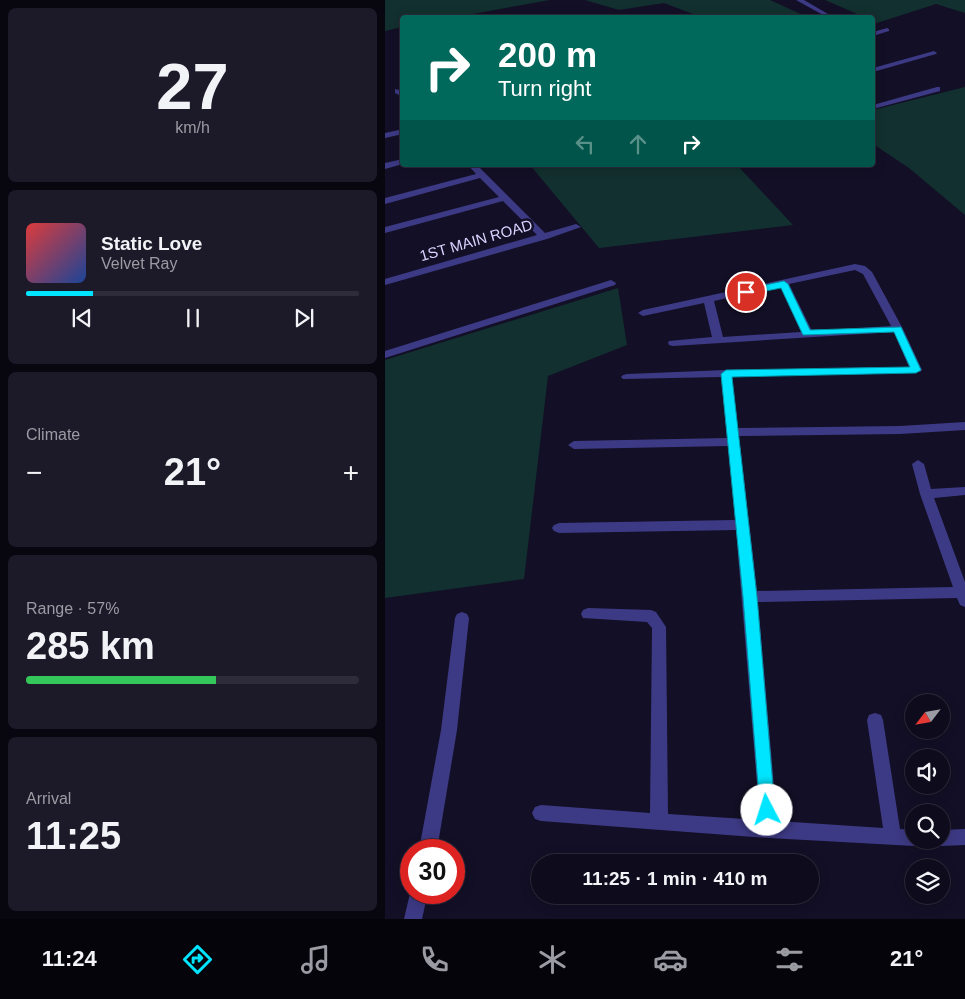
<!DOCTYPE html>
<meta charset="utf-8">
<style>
:root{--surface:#0e0b1c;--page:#1c1929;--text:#f1f3f6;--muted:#9b9ba3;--line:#2e2b3b;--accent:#00e5ff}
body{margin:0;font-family:Arial,sans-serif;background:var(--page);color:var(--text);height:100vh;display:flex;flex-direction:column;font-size:19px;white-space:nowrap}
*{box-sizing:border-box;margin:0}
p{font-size:16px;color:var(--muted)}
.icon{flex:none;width:28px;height:28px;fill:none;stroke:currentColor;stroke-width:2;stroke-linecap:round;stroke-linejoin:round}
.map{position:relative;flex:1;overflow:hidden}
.details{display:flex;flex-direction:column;gap:8px;padding:8px;background:#08060f;width:385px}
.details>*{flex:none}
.guide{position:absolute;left:15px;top:15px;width:475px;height:152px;border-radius:5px;box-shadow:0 2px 12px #0003,0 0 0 1px var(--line);background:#00695c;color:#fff;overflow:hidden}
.needle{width:32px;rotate:239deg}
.tools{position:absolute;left:520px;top:694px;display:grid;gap:10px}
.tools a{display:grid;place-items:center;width:45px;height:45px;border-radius:50%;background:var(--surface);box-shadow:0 2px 12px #0003,0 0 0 1px var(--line);font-size:25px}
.speed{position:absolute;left:15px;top:839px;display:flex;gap:10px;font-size:25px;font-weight:700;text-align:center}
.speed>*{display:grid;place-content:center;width:65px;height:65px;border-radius:50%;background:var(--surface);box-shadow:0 2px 12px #0003,0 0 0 1px var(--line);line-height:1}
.speed .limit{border:8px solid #d22;background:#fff;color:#111}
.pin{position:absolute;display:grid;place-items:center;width:42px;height:42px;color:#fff;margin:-21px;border:2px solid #fff;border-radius:50%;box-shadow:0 1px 5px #0007}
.me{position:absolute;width:55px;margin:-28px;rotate:355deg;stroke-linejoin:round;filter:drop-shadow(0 0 4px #0008)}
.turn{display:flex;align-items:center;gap:18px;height:105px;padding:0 15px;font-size:22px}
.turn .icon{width:65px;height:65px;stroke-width:2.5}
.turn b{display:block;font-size:35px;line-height:42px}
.lanes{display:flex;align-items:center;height:48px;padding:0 15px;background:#0003;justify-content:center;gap:25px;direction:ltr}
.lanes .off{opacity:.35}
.big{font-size:38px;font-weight:700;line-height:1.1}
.details .tile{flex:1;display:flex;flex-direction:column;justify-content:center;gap:8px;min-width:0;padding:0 18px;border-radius:8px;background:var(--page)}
.details .dial{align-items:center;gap:0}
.dial b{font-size:65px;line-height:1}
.song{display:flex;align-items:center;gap:15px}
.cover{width:60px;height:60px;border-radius:8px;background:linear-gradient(135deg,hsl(0 70% 55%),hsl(220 70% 35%))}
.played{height:5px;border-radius:2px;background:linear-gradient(90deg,var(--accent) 20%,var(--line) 20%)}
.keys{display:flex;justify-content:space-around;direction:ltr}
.heat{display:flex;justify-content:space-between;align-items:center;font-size:28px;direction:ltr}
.charge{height:8px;border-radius:4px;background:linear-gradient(90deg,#34c759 57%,var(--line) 0)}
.trip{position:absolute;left:146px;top:854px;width:288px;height:50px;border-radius:25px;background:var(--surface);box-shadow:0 2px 12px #0003,0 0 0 1px var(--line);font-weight:700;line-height:50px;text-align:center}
.menu{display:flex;height:80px;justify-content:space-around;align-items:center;background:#06040b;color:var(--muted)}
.menu .icon{width:35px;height:35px}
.menu .active{color:var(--accent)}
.menu b{font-size:22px;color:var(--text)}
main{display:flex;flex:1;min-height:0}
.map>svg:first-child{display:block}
.green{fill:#12302f}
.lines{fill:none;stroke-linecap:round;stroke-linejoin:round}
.street{fill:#3d3a85;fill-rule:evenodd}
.route{fill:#00e5ff;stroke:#0095a6}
.labels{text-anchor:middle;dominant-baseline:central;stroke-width:5;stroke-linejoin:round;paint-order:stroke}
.far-street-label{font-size:15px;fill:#d9d4ff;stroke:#130f26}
</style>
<main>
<section class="details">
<div class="tile dial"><b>27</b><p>km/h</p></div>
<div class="tile">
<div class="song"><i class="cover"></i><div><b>Static Love</b><p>Velvet Ray</p></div></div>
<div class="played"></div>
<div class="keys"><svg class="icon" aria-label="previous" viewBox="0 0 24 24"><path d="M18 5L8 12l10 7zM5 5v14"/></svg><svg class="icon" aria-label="pause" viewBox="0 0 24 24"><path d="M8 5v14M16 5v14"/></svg><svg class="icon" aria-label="next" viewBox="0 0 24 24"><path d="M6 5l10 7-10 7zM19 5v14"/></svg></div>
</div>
<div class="tile"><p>Climate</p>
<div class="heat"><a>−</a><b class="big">21°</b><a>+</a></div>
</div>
<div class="tile"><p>Range · 57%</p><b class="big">285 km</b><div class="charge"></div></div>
<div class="tile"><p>Arrival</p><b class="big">11:25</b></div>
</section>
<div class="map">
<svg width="580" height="919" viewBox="0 0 580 919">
<rect width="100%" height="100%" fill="#130f26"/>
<path class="green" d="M 0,0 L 165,0 L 71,17 L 18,18 L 17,27 L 0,31 Z
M 200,0 L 385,0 L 418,15 L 405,18 L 316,17 L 279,3 L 234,10 Z
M 440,0 L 580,0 L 580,13 L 551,4 L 492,23 L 488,21 L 488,18 L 479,17 Z
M 580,87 L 580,215 L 524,168 L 488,144 L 488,110 Z
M 145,165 L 352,165 L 408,225 L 214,248 Z
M 233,288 L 242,345 L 163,376 L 139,579 L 0,598 L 0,360 Z"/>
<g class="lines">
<path class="street" d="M 411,0 L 419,0 L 443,14 L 438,15 Z
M 502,28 L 504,29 L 504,31 L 488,36 L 488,32 Z
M 549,51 L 552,53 L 551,54 L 488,72 L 488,68 Z
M 552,87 L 555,87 L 555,91 L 488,109 L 488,105 Z
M 10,89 L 18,91 L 18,97 L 10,93 Z
M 18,129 L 18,134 L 0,138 L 0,133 Z
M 18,159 L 18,164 L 0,169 L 0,163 Z
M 83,165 L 92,165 L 160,233 L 191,224 L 196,227 L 162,239 L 0,285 L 0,279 L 152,235 L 118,201 L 0,233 L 0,227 L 114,197 L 95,178 L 0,204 L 0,198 L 91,174 Z
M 470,264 L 480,266 L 487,272 L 518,329 L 537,370 L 535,372 L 347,376 L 353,428 L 515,426 L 580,422 L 580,430 L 515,434 L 354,436 L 372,591 L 568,587 L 535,494 L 527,464 L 533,460 L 539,464 L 546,489 L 580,487 L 580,495 L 549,498 L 580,582 L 580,607 L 575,605 L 572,598 L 373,602 L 392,821 L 498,828 L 482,720 L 484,715 L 490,713 L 496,715 L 498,720 L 515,829 L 529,830 L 529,840 L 537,840 L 535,844 L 529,846 L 384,838 L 156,821 L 150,819 L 147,813 L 150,807 L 156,805 L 265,813 L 267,628 L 262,622 L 198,618 L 196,614 L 198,610 L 203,608 L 266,610 L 271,612 L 281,627 L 283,814 L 375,820 L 351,530 L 174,533 L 169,531 L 167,528 L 169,525 L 174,523 L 350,520 L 343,446 L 189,449 L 183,445 L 189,441 L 342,438 L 336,377 L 238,379 L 236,377 L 238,375 L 242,374 L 341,370 L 524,367 L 509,332 L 288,346 L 284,345 L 283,343 L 284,341 L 327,337 L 319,303 L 258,316 L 253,313 L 258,310 ZM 470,270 L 478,274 L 506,326 L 427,331 L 404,284 ZM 395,286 L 416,332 L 338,337 L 329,301 Z
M 226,280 L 231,283 L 230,285 L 0,358 L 0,351 Z
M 77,612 L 82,614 L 84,618 L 72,730 L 52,850 L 34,850 L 56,730 L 70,618 L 72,614 Z
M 580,829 L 580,845 L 556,846 L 550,844 L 548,840 L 556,840 L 556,830 Z
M 26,889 L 26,892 L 43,892 L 37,919 L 19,919 Z"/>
</g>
<path class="route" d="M 399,281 L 403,284 L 425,330 L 516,327 L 536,370 L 531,373 L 347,377 L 372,597 L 390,810 L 388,816 L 382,818 L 377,816 L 375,810 L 358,597 L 336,374 L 341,370 L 525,367 L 509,332 L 418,335 L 396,288 L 361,295 L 356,292 L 361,289 Z"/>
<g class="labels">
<g class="far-street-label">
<text transform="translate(91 240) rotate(-16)">1ST MAIN ROAD</text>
</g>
</g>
</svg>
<div class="tools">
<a><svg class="needle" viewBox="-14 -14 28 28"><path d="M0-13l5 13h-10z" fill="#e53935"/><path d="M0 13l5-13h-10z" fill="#9b9ba3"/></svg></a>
<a><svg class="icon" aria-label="sound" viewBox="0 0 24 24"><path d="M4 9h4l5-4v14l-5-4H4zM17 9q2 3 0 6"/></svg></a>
<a><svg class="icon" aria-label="search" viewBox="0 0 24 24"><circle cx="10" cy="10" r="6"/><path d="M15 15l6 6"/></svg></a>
<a><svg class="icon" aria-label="layers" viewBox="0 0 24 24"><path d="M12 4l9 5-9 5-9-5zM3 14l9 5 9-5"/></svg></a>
</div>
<div class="speed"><div class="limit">30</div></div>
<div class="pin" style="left:361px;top:292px;background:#d93025"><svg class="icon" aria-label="arrive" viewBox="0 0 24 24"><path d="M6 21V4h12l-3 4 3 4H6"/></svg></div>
<svg class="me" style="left:382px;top:810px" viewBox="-20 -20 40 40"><circle r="19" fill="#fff"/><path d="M0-13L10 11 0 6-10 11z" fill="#00e5ff"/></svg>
<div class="trip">11:25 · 1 min · 410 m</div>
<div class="guide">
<div class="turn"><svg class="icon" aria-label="right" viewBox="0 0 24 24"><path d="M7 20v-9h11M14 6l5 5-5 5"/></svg><div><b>200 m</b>Turn right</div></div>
<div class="lanes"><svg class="icon off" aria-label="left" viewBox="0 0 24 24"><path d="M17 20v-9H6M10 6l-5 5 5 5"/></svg><svg class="icon off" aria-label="ahead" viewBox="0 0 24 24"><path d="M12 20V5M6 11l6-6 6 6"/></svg><svg class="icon" aria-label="right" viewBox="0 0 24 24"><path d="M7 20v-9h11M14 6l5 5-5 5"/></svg></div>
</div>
</div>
</main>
<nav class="menu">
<b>11:24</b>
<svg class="icon active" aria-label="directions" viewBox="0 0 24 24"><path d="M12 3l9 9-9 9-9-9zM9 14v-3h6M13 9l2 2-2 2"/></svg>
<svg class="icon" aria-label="music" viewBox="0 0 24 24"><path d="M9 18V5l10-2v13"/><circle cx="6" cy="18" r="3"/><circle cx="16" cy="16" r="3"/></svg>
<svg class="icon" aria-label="phone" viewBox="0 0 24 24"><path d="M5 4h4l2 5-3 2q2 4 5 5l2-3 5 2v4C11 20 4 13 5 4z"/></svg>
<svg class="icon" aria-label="climate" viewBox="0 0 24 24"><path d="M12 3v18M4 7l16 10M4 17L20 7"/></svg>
<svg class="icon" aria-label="car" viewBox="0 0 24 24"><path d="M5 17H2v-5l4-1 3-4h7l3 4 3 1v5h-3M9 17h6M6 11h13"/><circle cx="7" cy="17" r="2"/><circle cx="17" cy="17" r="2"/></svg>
<svg class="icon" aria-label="filters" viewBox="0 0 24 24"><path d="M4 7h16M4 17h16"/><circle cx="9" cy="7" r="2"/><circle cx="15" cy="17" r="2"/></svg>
<b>21°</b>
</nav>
